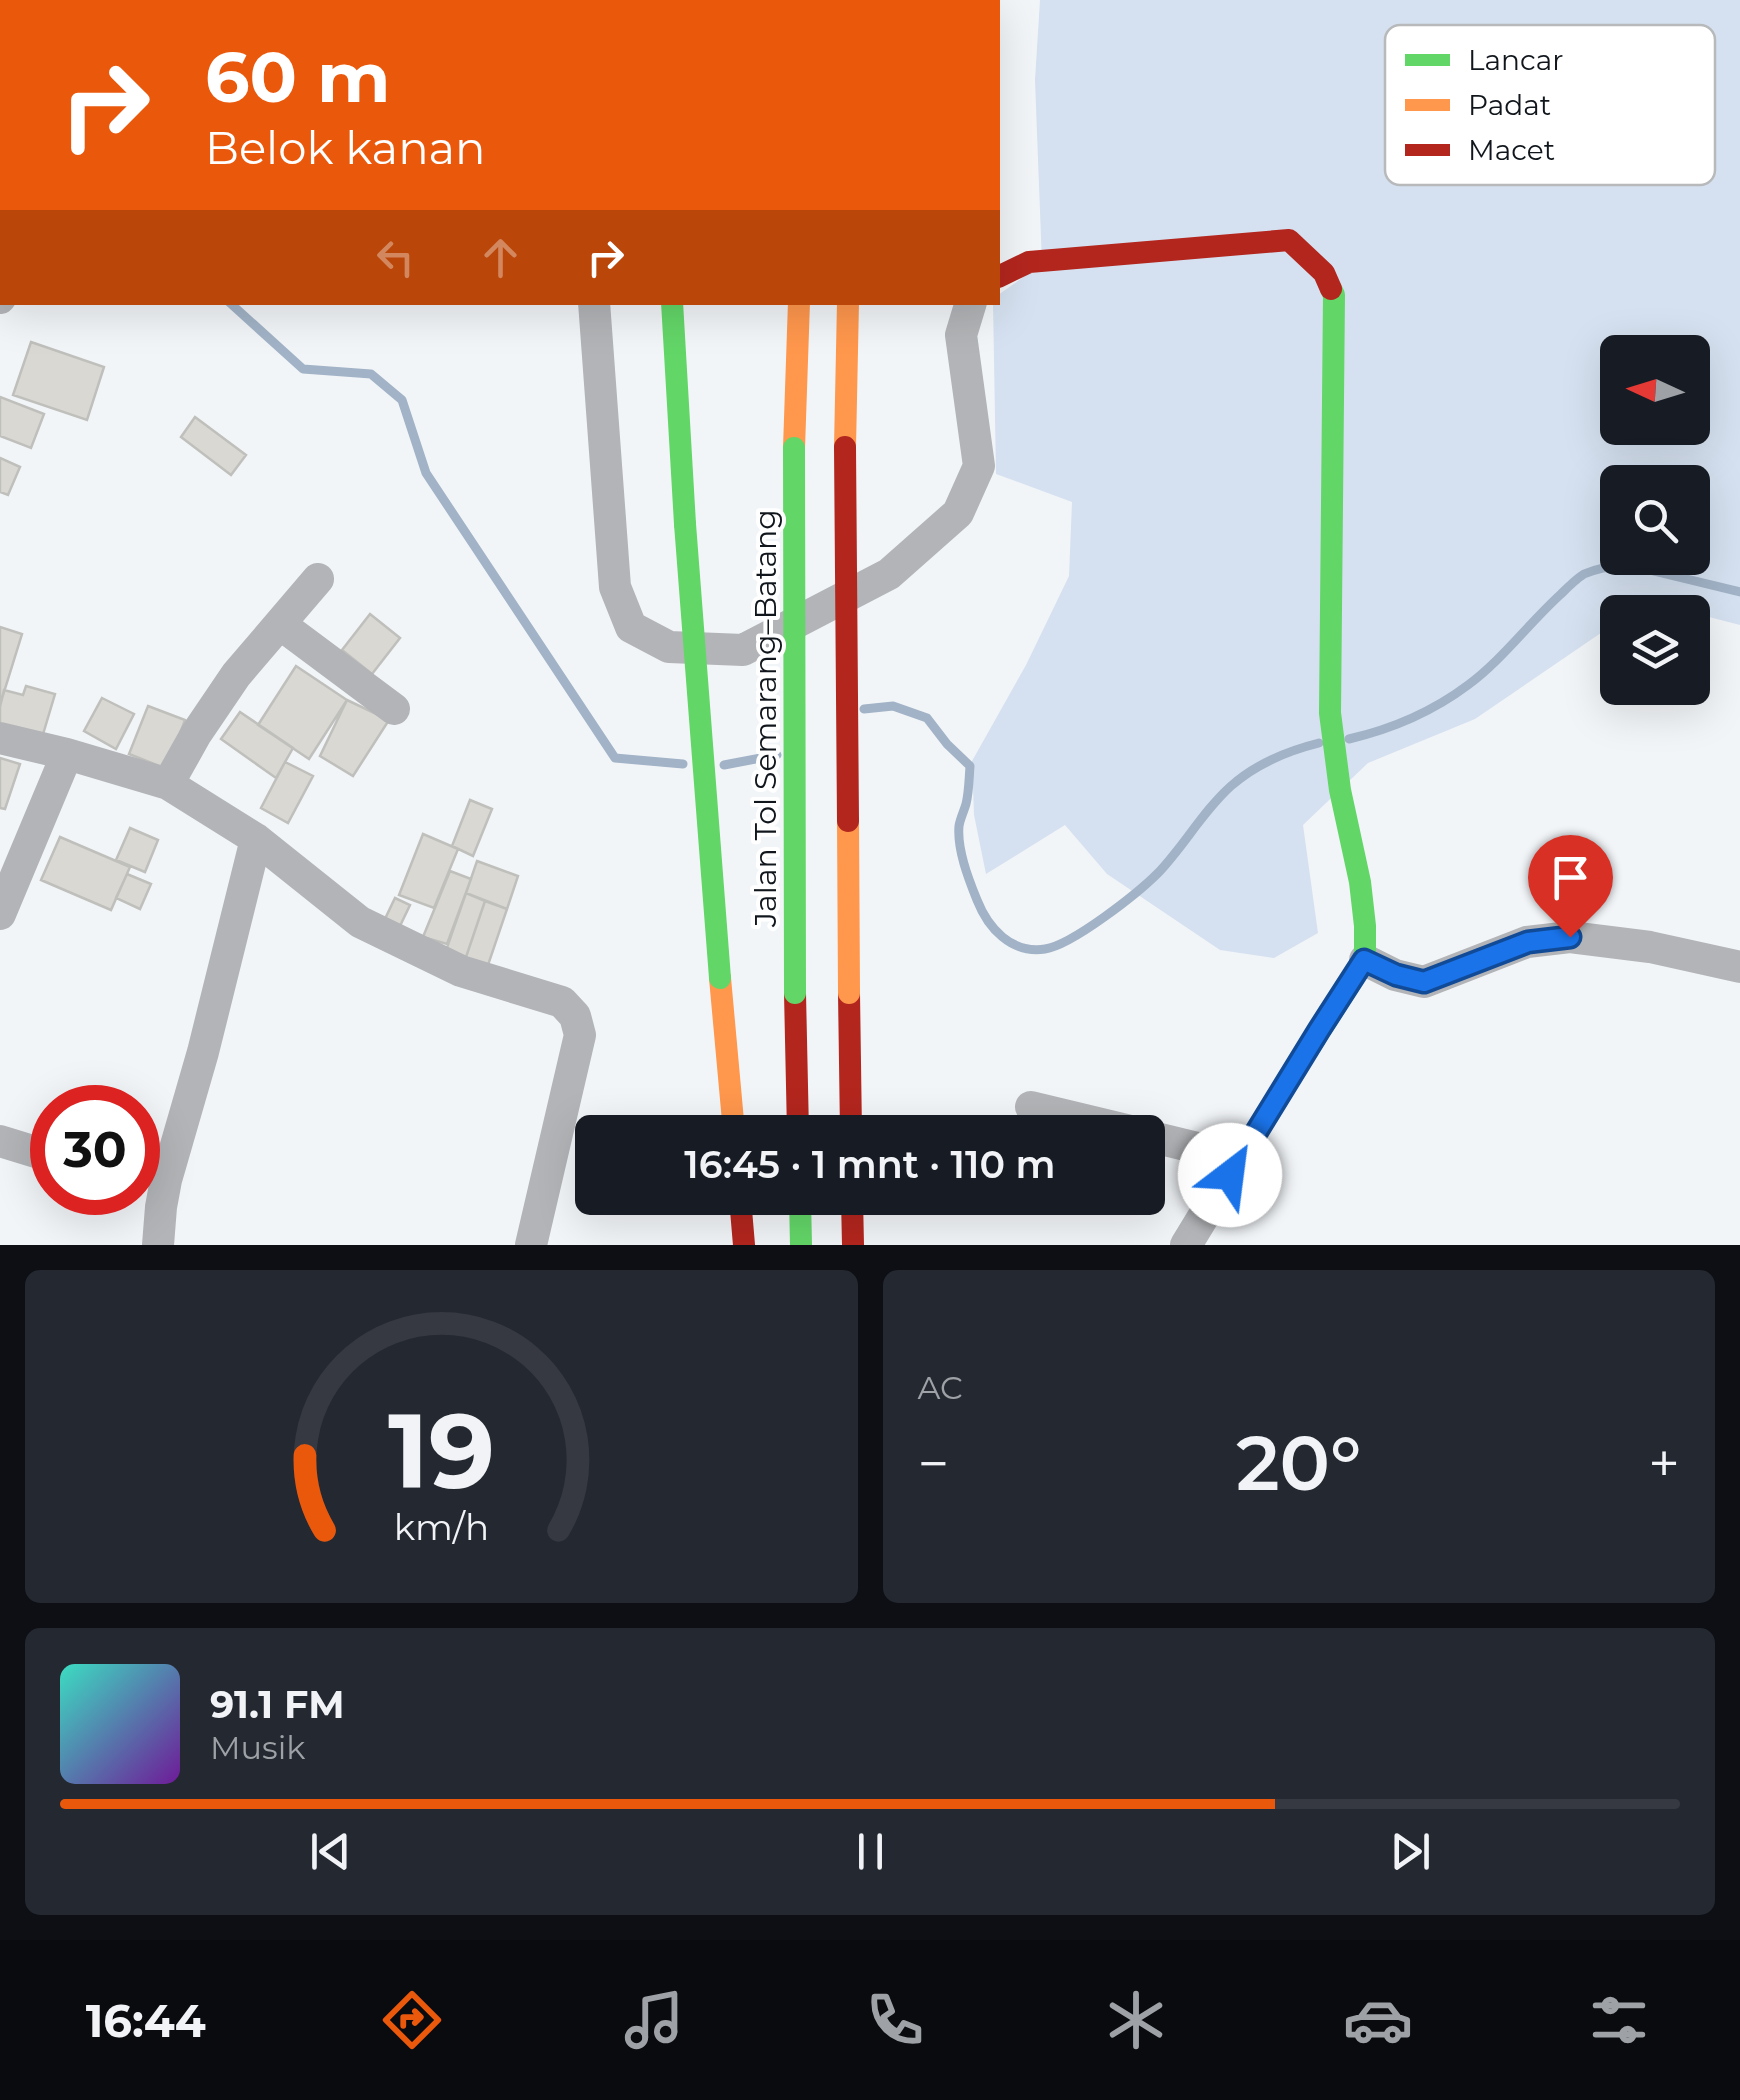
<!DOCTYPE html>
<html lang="id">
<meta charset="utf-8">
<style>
:root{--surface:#171b24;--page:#242831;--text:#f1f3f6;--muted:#9ea1a6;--line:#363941;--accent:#ea580c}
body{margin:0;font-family:Montserrat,sans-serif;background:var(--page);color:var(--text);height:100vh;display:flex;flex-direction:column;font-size:38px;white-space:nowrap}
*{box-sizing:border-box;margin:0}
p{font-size:32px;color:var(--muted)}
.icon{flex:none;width:55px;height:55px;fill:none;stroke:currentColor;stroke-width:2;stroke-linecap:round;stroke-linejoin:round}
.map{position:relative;height:1245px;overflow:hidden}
.sheet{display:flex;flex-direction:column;gap:25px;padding:25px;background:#0d0f14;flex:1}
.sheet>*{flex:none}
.guide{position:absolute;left:0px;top:0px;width:1000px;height:305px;box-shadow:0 10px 40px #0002;background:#ea580c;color:#fff;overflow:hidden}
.needle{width:65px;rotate:274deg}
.tools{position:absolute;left:1600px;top:335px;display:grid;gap:20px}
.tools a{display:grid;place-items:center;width:110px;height:110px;border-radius:15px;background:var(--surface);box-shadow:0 10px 40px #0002;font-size:50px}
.speed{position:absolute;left:30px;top:1085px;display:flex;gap:20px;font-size:50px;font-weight:700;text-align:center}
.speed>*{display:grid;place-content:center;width:130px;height:130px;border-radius:50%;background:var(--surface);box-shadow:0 10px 40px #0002;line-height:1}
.speed .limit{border:15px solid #d22;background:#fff;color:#111}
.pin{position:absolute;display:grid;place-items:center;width:85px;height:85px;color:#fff;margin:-102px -42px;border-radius:50% 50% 50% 0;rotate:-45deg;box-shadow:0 0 10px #0007}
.pin .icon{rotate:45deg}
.me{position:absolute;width:110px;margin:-55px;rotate:30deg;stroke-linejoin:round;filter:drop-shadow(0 0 8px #0008)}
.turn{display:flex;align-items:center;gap:35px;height:210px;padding:0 40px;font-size:45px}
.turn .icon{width:130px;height:130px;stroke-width:2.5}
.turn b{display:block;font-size:70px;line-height:85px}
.lanes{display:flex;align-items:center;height:95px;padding:0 40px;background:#0003;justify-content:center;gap:50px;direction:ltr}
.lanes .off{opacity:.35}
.big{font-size:75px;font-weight:600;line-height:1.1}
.sheet .tile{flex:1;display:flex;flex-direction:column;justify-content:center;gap:15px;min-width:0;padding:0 35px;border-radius:15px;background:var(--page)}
.sheet .dial{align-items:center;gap:0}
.dial svg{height:260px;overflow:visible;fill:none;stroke:var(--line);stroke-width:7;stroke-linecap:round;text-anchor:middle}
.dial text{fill:var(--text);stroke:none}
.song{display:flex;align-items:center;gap:30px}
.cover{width:120px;height:120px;border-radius:15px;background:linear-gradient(135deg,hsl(170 70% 55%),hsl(280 70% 35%))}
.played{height:10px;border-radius:5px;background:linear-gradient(90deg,var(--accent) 75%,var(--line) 75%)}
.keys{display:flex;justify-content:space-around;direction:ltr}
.heat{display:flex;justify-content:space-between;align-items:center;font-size:55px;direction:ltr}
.sheet .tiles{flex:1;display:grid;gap:25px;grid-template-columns:1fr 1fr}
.tile:last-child{grid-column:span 2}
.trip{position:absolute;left:575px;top:1115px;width:590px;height:100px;border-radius:15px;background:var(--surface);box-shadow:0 10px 40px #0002;font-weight:600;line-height:100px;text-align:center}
.dock{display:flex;height:160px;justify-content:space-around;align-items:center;background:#090b0e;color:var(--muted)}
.dock .icon{width:70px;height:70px}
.dock .current{color:var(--accent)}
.dock b{font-size:45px;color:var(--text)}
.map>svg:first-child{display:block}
.green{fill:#d5e1f0;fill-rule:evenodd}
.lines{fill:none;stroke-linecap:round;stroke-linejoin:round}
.stream{stroke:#a2b3c7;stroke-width:9}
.building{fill:#dad8d3;stroke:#bfbfbc;stroke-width:2.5}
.street{stroke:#b2b4b7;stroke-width:32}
.fast{stroke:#63d668;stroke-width:22}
.slow{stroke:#ff974d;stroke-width:22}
.jam{stroke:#b3261e;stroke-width:22}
.fast-bridge{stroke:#63d668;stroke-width:22}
.slow-bridge{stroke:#ff974d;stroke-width:22}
.jam-bridge{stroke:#b3261e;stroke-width:22}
.route-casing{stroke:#114b97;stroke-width:25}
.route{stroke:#1a73e8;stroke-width:18}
.labels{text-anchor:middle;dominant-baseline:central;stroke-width:8;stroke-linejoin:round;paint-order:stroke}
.street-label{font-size:30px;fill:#10161c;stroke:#fff}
.key{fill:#fff;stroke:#b7b9bb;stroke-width:2.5}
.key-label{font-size:28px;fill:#10161c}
</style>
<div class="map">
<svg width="1740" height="1245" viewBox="0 0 1740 1245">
<rect width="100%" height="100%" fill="#f2f5f8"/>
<path class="green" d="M 1040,0 L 1740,0 L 1740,625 L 1647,601 L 1631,612 L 1618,612 L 1617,622 L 1475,719 L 1368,763 L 1303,825 L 1318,933 L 1274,958 L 1220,950 L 1107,874 L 1065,825 L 986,874 L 974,815 L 972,761 L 1026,665 L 1069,576 L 1072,502 L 996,474 L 993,303 L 998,302 L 998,295 L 1042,264 L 1035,80 ZM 1618,352 L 1692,352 L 1692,428 L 1618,428 ZM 1618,482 L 1692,482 L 1692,558 L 1618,558 Z"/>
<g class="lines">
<path class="stream" d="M 0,51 L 2,51
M 229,302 L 303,369 L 371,374 L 402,400 L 426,473 L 615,758 L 683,764
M 864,709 L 893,706 L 927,718 L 947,744 L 970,766 C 969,779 969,792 966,804 C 964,811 960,819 959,826 C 957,849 968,878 977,900 C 988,928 1011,954 1045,949 C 1072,945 1137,894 1158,873 C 1184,846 1203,811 1231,786 C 1257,763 1287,751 1319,743
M 1349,739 C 1392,729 1432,712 1468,685 C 1502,660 1529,623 1561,594 C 1568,587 1576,579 1584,574 C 1600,567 1620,565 1637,567 L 1740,592
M 724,765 L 777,755"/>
</g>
<path class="building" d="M 31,342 L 104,367 L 87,420 L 13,395 Z
M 0,397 L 44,414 L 31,448 L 0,436 Z
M 195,417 L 246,455 L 231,475 L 181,437 Z
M 0,458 L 20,467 L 8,495 L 0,492 Z
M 370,614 L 400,638 L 372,674 L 342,650 Z
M 0,627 L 22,634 L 0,705 Z
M 296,666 L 347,700 L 309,759 L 258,725 Z
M 26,686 L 55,694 L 41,741 L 0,730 L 0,707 L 4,690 L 23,695 Z
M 102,698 L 134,714 L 116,749 L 84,731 Z
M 347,700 L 389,720 L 353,776 L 320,756 Z
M 148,706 L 185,720 L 167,769 L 129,754 Z
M 240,712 L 293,748 L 276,778 L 221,739 Z
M 0,758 L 20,764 L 5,809 L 0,808 Z
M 285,762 L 313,776 L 288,823 L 261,808 Z
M 470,800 L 492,809 L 473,856 L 452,846 Z
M 130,828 L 158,840 L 145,872 L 116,860 Z
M 423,834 L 458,849 L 434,908 L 399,895 Z
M 60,837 L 130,867 L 111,910 L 41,880 Z
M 477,861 L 518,876 L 507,909 L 466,893 Z
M 450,871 L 471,879 L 447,944 L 423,937 Z
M 127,874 L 151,884 L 140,909 L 116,898 Z
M 466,893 L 485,901 L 464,963 L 444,956 Z
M 395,898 L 410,905 L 399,928 L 384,921 Z
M 485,901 L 507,909 L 486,971 L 464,963 Z"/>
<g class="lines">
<path class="street" d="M 558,0 L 558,2
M 0,98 L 2,99
M 0,298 L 2,295
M 594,302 L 615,587 L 631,627 L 669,647 L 743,650 L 889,574 L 958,513 L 979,466 L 961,335 L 971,302
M 280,624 L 394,709
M 0,738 L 67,754
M 168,784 L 196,734 L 236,675 L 318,579
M 0,914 L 67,754 L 168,784 L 256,839 L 360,922 L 461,971 L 562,1002 L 575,1016 L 580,1035 L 531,1245
M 1365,960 L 1395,975 L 1424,982 L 1527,942 L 1570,937 L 1650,947 L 1740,967
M 1031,1107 L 1135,1132
M 1148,1136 L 1239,1158 L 1186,1245
M 0,1141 L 52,1157
M 158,1245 L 161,1207 L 166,1180 L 203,1052 L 256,839"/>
<path class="fast" d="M 872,0 L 872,2
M 672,302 L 685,524
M 1239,1158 L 1365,960 L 1365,926 L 1360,882 L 1340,790 L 1330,713 L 1334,295 L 1331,289
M 800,1198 L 801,1245"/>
<path class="slow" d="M 809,0 L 809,2
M 845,447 L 848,302
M 794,448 L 799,302
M 720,978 L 734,1132"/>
<path class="jam" d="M 650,0 L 650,2
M 998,277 L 1029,262 L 1289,240 L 1324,273 L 1331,289
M 795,993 L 798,1132
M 849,993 L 851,1132
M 740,1198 L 744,1245
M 852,1198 L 853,1245"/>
<path class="fast-bridge" d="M 794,448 L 795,993
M 685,524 L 720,978"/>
<path class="slow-bridge" d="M 848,821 L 849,993"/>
<path class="jam-bridge" d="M 845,447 L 848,821"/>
</g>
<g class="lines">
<g class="route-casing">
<path id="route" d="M 1230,1175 L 1319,1030 L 1364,960 L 1396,975 L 1424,982 L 1528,942 L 1570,937"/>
</g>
<use href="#route" class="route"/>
</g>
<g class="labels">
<g class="street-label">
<text transform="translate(765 718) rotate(-90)">Jalan Tol Semarang–Batang</text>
</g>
</g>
<rect x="1385" y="25" width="330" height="160" rx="15" class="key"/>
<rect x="1405" y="54" width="45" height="12" fill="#63d668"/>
<rect x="1405" y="99" width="45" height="12" fill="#ff974d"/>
<rect x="1405" y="144" width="45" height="12" fill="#b3261e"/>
<g class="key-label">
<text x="1468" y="70">Lancar</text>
<text x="1468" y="115">Padat</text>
<text x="1468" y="160">Macet</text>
</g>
</svg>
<div class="tools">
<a><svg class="needle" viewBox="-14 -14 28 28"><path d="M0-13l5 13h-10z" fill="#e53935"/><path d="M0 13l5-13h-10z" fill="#9ea1a6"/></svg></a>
<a><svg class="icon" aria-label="search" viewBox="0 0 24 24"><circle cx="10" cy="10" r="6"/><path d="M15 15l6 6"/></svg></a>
<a><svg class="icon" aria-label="layers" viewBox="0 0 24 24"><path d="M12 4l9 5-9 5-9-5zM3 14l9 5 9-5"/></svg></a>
</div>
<div class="speed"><div class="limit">30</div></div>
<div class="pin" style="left:1570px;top:937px;background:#d93025"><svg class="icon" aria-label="arrive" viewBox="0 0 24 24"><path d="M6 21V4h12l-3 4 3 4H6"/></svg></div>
<svg class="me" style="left:1230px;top:1175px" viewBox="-20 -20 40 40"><circle r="19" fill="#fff"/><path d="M0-13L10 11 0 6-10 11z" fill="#1a73e8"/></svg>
<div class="trip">16:45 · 1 mnt · 110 m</div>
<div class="guide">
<div class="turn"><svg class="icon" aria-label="right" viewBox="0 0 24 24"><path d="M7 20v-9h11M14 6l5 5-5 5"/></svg><div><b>60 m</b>Belok kanan</div></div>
<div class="lanes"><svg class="icon off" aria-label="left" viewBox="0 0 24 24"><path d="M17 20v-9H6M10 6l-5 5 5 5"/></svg><svg class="icon off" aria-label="ahead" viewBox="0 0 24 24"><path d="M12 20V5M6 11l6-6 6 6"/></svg><svg class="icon" aria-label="right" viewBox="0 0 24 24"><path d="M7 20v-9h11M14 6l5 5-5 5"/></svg></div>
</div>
</div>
<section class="sheet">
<div class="tiles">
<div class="tile dial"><svg viewBox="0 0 100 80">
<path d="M14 69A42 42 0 1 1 86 69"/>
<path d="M14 69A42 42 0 0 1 8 46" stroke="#ea580c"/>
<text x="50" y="56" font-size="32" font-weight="700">19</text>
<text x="50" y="72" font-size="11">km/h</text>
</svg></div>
<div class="tile"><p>AC</p>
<div class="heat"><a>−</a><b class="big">20°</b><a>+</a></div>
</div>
<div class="tile">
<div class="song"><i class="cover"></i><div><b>91.1 FM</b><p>Musik</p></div></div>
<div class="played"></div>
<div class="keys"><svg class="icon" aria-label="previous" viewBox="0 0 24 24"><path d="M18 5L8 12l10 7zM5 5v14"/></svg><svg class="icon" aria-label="pause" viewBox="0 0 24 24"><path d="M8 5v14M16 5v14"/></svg><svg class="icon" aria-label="next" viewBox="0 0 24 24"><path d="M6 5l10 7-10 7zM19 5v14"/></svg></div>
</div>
</div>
</section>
<nav class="dock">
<b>16:44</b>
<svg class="icon current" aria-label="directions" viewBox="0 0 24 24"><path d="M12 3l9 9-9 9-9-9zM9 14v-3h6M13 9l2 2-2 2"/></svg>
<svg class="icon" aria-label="music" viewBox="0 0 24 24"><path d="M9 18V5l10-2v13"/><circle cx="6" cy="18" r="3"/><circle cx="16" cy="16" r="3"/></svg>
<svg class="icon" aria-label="phone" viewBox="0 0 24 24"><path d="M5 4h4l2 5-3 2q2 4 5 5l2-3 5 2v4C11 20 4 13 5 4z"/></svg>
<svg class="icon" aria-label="climate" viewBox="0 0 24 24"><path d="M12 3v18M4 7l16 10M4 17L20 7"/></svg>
<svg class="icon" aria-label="car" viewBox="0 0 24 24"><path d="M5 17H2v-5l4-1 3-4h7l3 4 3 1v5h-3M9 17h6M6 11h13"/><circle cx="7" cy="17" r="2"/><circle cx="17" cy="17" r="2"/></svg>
<svg class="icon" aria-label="filters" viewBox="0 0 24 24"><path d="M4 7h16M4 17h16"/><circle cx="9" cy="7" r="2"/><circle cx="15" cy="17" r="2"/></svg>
</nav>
